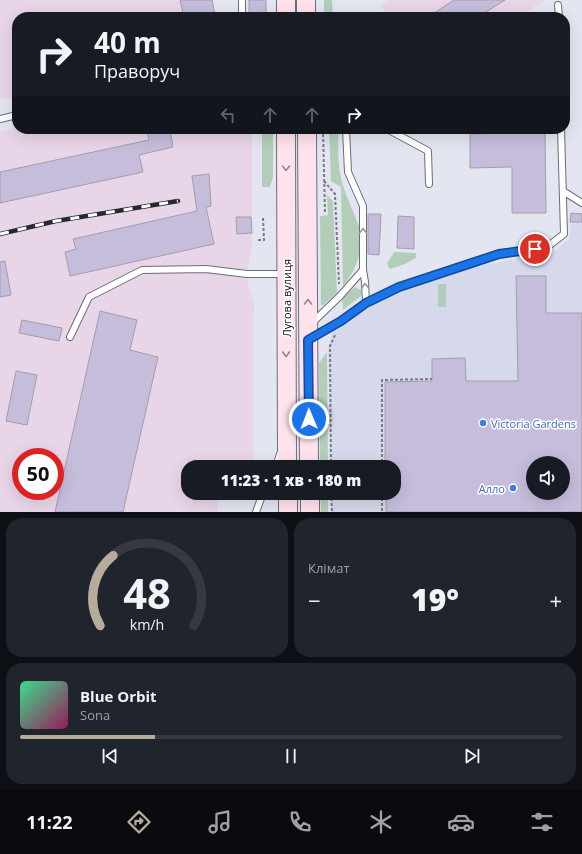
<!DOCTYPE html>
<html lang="uk">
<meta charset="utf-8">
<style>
:root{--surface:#171b24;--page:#20242c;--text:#f1f3f6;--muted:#9ea1a6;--line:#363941;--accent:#b7ac99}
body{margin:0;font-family:"Open Sans",sans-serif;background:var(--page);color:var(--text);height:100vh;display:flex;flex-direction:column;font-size:15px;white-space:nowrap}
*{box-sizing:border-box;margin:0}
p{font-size:13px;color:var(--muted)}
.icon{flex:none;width:22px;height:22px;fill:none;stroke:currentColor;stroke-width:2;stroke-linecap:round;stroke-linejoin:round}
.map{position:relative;height:512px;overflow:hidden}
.sheet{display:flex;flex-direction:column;gap:6px;padding:6px;background:#0d0f14;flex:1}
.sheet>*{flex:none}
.top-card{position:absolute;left:12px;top:12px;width:558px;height:122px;border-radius:16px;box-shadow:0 4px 16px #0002;background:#171b24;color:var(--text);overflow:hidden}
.tools{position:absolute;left:526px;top:456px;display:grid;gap:8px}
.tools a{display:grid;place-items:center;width:44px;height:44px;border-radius:50%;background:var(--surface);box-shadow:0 4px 16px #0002;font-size:20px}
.speed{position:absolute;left:12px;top:448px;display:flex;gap:8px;font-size:20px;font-weight:700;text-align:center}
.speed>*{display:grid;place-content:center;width:52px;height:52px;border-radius:50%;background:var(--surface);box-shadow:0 4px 16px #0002;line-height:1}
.speed .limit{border:6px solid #d22;background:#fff;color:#111}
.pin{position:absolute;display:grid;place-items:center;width:34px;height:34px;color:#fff;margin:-17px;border:2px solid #fff;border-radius:50%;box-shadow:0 1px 4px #0007}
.me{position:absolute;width:44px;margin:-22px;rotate:359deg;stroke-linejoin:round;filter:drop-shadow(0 0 3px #0008)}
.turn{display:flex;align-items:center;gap:14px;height:84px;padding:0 16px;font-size:18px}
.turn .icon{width:52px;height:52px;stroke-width:2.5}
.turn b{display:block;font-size:28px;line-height:34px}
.lanes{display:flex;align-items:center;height:38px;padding:0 16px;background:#0003;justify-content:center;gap:20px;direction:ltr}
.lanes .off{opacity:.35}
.big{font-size:30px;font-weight:800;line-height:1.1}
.sheet .tile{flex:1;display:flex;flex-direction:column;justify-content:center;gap:6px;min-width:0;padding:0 14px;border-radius:16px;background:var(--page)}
.sheet .dial{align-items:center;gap:0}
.dial svg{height:104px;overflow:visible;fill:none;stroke:var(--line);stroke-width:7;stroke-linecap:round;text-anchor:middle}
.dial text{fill:var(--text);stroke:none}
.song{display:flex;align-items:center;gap:12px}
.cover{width:48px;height:48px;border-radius:6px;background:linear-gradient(135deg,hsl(150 70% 55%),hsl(330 70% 35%))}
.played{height:4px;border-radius:2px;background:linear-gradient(90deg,var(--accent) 25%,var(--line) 25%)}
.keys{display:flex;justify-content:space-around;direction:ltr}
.heat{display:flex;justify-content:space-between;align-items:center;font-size:22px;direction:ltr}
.sheet .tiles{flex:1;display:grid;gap:6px;grid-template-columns:1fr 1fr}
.tile:last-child{grid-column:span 2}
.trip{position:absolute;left:181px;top:460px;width:220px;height:40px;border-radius:16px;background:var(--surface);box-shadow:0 4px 16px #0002;font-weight:800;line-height:40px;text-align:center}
.tab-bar{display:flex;height:64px;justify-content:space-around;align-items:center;background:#090b0e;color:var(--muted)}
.tab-bar .icon{width:28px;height:28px}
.tab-bar .selected{color:var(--accent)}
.tab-bar b{font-size:18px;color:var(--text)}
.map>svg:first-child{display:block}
.built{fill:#d5d9eb;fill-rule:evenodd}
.industrial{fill:#e8d6e8;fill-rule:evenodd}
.green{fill:#b2ceb9}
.building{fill:#c6bcdc;stroke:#a29ea9;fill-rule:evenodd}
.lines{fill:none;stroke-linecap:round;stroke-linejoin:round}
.service-casing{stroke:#6b6e77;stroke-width:8}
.secondary-casing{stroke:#6b6e77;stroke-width:20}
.path{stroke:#797b83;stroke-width:2;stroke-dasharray:3 2;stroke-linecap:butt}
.service{stroke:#fff;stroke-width:6}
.secondary{stroke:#ffe2eb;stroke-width:18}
.rail-casing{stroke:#28292e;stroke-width:4.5}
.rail{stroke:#fff;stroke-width:3;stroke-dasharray:9;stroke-linecap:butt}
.oneway{stroke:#94858c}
.oneway2{stroke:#949597}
.route-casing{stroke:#114b97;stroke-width:10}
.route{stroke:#1a73e8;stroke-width:7}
.shop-dot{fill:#3f7fe0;stroke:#fff;stroke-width:1.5}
.labels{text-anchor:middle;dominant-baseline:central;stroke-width:3;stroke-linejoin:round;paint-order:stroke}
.street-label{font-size:11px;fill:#121317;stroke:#fff}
.shop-label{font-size:11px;fill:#366cbe;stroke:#fff;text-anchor:start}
</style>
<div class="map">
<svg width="582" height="512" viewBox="0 0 582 512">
<rect width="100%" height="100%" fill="#e3e6f1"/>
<path class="built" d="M 571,213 L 582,213 L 582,512 L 331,512 L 331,493 L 394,493 L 394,467 L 330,467 L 328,349 L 332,332 L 370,305 L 438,274 L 515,259 L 516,256 L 550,255 L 570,238 ZM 533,463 L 563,463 L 563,493 L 533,493 Z"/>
<path class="industrial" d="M 0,0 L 180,0 L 184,17 L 17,17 L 17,96 L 0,100 Z
M 389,0 L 545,0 L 518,17 L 388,17 L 381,6 Z
M 17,128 L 252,129 L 252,249 L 247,274 L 247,281 L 254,304 L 253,467 L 188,467 L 188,493 L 217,493 L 218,512 L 0,512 L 0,132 ZM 21,457 L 55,457 L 55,491 L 21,491 Z"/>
<path class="green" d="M 324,0 L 332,0 L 333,17 L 324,17 Z
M 262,129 L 273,129 L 273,177 L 270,187 L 262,187 Z
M 329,129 L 338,129 C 339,145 337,162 341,178 C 345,195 353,210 359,226 C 365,247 356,271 343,286 L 341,187 L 331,181 Z
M 327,195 L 333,201 L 337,293 L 323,305 L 321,305 L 320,216 L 328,215 Z
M 394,252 L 416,253 L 416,258 L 405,264 L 390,269 L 387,264 Z
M 438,284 L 446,284 L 446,307 L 438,307 Z
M 355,287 L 361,290 L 361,296 L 343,310 L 342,298 Z
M 327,352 L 328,467 L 320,467 L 319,363 Z
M 320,493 L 328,493 L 328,512 L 321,512 Z"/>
<path class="building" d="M 180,0 L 212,0 L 215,15 L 210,17 L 184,17 Z
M 249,0 L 266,0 L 266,17 L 249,17 Z
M 454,0 L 505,0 L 478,17 L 428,17 Z
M 147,129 L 170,129 L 173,147 L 139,155 L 143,172 L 0,203 L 0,172 L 149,140 Z
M 545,132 L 546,213 L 512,213 L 512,167 L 470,168 L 470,134 Z
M 209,174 L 211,206 L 206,207 L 214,244 L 70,276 L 65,252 L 76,249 L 73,239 L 197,211 L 192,176 Z
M 571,213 L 582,214 L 582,222 L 570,222 Z
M 368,214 L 381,214 L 379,255 L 368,254 Z
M 398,216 L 414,217 L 414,249 L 397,248 Z
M 236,217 L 251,217 L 252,233 L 237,234 Z
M 5,261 L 11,295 L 0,297 L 0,262 Z
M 516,276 L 546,276 L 546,313 L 582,313 L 582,512 L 386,512 L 386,493 L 394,493 L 394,467 L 385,467 L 385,382 L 432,381 L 432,359 L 465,358 L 466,381 L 518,381 ZM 533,463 L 563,463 L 563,493 L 533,493 Z
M 100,311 L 137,320 L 130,350 L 158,357 L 123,512 L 55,512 Z
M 22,320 L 62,328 L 59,341 L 19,333 Z
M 16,371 L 37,375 L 27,425 L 6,421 Z"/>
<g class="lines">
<g class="service-casing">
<path id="service" d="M 242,0 L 242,17
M 558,5 L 559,17
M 0,119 L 17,115
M 346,129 L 348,172 L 363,206 L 363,270 L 365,282 L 366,303
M 389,130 L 428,151 L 429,184
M 563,191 L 582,203
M 311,324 L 340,296 L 363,270
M 70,337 L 89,297 L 142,270 L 206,269 L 247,274 L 284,274
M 311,338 L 341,321 L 366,303 L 399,287 L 499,254 L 547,247 L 564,234 L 561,129
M 276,467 L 280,454
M 256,512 L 263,493"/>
</g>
<g class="secondary-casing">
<path id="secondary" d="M 306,0 L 306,17
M 286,17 L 286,0
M 286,129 L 287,467
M 307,129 L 309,467
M 288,493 L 288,512
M 310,493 L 310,512"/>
</g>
<path class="path" d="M 323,129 L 325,214
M 324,181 L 335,194 L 339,284
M 258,240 L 264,240 L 263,218
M 331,467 L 330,346 L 335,335
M 382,467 L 382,380 L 432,379
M 331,493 L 332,512
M 382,493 L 382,512"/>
<use href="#service" class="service"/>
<use href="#secondary" class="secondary"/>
<g class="rail-casing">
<path id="rail" d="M 0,234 L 56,221 L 178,201"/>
</g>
<use href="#rail" class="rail"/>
</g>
<defs><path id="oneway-chevron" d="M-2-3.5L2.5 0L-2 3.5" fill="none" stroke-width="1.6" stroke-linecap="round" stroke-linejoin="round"/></defs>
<g class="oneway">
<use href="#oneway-chevron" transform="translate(286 168) rotate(90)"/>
<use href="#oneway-chevron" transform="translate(308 302) rotate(-90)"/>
<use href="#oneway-chevron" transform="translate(286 354) rotate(89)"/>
</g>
<g class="oneway2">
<use href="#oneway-chevron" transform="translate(363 231) rotate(-89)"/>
<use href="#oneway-chevron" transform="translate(365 286) rotate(-93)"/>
</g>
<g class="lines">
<g class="route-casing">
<path id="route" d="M 309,419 L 308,340 L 341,321 L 366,303 L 399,287 L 499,254 L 535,249"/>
</g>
<use href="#route" class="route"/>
</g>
<g class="shop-dot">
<circle cx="483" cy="423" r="4"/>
<circle cx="513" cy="488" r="4"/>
</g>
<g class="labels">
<g class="street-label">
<text transform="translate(286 298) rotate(-90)">Лугова вулиця</text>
</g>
<g class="shop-label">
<text x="491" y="423">Victoria Gardens</text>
<text x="505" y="488" text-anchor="end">Алло</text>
</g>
</g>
</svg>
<div class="tools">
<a><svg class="icon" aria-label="sound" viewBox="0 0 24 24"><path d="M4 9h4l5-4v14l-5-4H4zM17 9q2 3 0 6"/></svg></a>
</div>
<div class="speed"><div class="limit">50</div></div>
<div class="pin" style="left:535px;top:249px;background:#d93025"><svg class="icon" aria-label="arrive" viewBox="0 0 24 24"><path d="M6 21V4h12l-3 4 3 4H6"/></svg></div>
<svg class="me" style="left:309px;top:419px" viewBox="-20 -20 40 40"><circle r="17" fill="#1a73e8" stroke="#fff" stroke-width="3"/><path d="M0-11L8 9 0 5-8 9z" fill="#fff"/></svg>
<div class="trip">11:23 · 1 хв · 180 m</div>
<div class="top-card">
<div class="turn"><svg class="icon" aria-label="right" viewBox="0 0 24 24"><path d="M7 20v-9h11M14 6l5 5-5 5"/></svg><div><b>40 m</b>Праворуч</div></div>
<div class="lanes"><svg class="icon off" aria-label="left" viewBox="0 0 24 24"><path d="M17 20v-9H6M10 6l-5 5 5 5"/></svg><svg class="icon off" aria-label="ahead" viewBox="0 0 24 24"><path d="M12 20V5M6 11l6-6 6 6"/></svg><svg class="icon off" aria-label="ahead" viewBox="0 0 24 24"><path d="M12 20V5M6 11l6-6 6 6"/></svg><svg class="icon" aria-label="right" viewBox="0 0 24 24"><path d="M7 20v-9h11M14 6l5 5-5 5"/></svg></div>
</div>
</div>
<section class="sheet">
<div class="tiles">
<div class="tile dial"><svg viewBox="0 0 100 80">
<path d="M14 69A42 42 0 1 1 86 69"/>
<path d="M14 69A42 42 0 0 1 24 15" stroke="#b7ac99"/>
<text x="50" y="56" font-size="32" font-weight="700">48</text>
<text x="50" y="72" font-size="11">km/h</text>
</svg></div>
<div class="tile"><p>Клімат</p>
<div class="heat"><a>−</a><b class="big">19°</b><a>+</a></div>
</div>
<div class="tile">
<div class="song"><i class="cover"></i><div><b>Blue Orbit</b><p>Sona</p></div></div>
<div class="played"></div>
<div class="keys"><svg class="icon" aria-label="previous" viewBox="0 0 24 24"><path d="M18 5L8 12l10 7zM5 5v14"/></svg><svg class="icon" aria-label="pause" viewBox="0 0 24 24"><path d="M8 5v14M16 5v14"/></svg><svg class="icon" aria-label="next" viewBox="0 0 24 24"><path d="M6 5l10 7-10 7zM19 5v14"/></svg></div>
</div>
</div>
</section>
<nav class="tab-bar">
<b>11:22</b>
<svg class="icon selected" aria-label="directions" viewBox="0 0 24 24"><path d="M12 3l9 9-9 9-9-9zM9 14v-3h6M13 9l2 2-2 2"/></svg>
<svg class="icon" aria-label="music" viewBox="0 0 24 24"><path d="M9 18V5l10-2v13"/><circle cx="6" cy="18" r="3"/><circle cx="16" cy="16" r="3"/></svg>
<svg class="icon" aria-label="phone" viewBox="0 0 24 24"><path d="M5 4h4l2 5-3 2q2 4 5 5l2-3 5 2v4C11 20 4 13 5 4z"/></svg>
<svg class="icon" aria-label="climate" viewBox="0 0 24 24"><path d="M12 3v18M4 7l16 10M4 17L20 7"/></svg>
<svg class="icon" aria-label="car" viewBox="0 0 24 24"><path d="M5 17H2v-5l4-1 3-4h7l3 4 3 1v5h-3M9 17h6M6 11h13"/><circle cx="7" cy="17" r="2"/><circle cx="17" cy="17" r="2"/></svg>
<svg class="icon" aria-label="filters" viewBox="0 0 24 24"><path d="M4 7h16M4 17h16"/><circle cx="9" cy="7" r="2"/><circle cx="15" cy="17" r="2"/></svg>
</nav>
